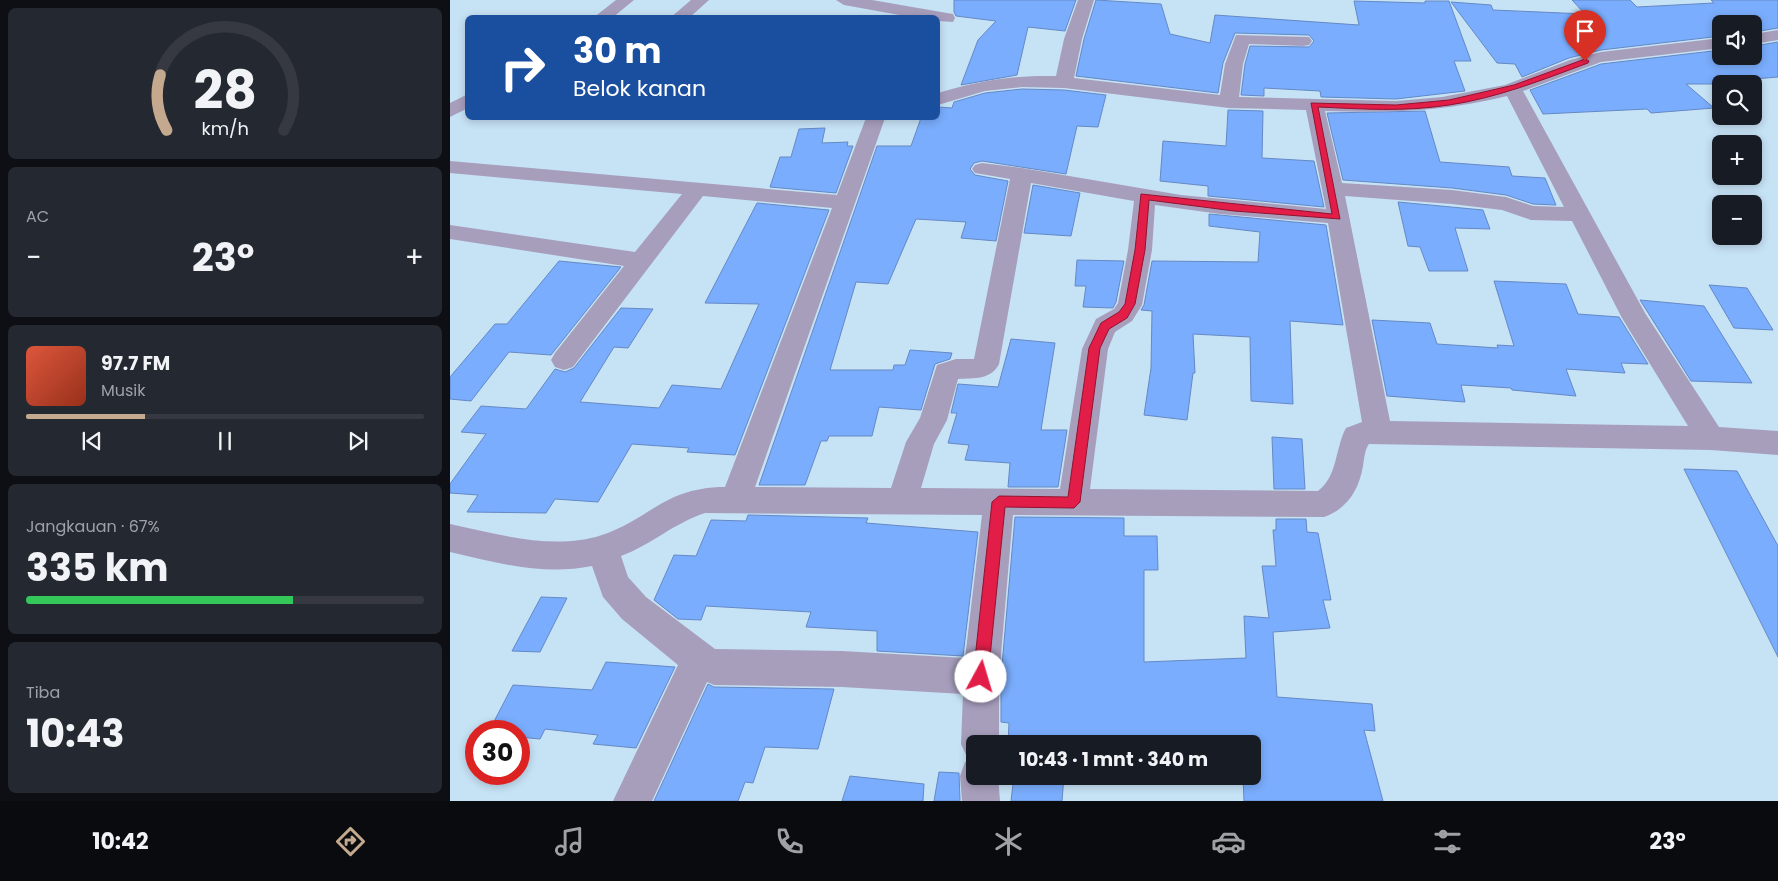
<!DOCTYPE html>
<html lang="id">
<meta charset="utf-8">
<style>
:root{--surface:#171b24;--page:#242831;--text:#f1f3f6;--muted:#9ea1a6;--line:#363941;--accent:#c4a98e}
body{margin:0;font-family:Poppins,sans-serif;background:var(--page);color:var(--text);height:100vh;display:flex;flex-direction:column;font-size:19px;white-space:nowrap}
*{box-sizing:border-box;margin:0}
p{font-size:16px;color:var(--muted)}
.icon{flex:none;width:28px;height:28px;fill:none;stroke:currentColor;stroke-width:2;stroke-linecap:round;stroke-linejoin:round}
.map{position:relative;flex:1;overflow:hidden}
.panel{display:flex;flex-direction:column;gap:8px;padding:8px;background:#0d0f14;width:450px}
.panel>*{flex:none}
.guide{position:absolute;left:15px;top:15px;width:475px;height:105px;border-radius:8px;box-shadow:0 2px 8px #0003;background:#1a4fa0;color:#fff;overflow:hidden}
.controls{position:absolute;left:1262px;top:15px;display:grid;gap:10px}
.controls a{display:grid;place-items:center;width:50px;height:50px;border-radius:8px;background:var(--surface);box-shadow:0 2px 8px #0003;font-size:25px}
.speed{position:absolute;left:15px;top:720px;display:flex;gap:10px;font-size:25px;font-weight:700;text-align:center}
.speed>*{display:grid;place-content:center;width:65px;height:65px;border-radius:50%;background:var(--surface);box-shadow:0 2px 8px #0003;line-height:1}
.speed .limit{border:8px solid #d22;background:#fff;color:#111}
.pin{position:absolute;display:grid;place-items:center;width:42px;height:42px;color:#fff;margin:-51px -21px;border-radius:50% 50% 50% 0;rotate:-45deg;box-shadow:0 0 5px #0007}
.pin .icon{rotate:45deg}
.me{position:absolute;width:55px;margin:-28px;rotate:6deg;stroke-linejoin:round;filter:drop-shadow(0 0 4px #0008)}
.turn{display:flex;align-items:center;gap:18px;height:105px;padding:0 25px;font-size:22px}
.turn .icon{width:65px;height:65px;stroke-width:2.5}
.turn b{display:block;font-size:35px;line-height:42px}
.big{font-size:38px;font-weight:700;line-height:1.1}
.panel .widget{flex:1;display:flex;flex-direction:column;justify-content:center;gap:8px;min-width:0;padding:0 18px;border-radius:8px;background:var(--page)}
.panel .dial{align-items:center;gap:0}
.dial svg{height:130px;overflow:visible;fill:none;stroke:var(--line);stroke-width:7;stroke-linecap:round;text-anchor:middle}
.dial text{fill:var(--text);stroke:none}
.song{display:flex;align-items:center;gap:15px}
.cover{width:60px;height:60px;border-radius:8px;background:linear-gradient(135deg,hsl(10 70% 55%),hsl(10 70% 35%))}
.played{height:5px;border-radius:2px;background:linear-gradient(90deg,var(--accent) 30%,var(--line) 30%)}
.keys{display:flex;justify-content:space-around;direction:ltr}
.heat{display:flex;justify-content:space-between;align-items:center;font-size:28px;direction:ltr}
.charge{height:8px;border-radius:4px;background:linear-gradient(90deg,#34c759 67%,var(--line) 0)}
.trip{position:absolute;left:516px;top:735px;width:295px;height:50px;border-radius:8px;background:var(--surface);box-shadow:0 2px 8px #0003;font-weight:700;line-height:50px;text-align:center}
.menu{display:flex;height:80px;justify-content:space-around;align-items:center;background:#090b0e;color:var(--muted)}
.menu .icon{width:35px;height:35px}
.menu .current{color:var(--accent)}
.menu b{font-size:22px;color:var(--text)}
main{display:flex;flex:1;min-height:0}
.map>svg:first-child{display:block}
.building{fill:#7aadfd;stroke:#6489c5}
.lines{fill:none;stroke-linecap:round;stroke-linejoin:round}
.street{fill:#a79ebc;fill-rule:evenodd}
.route{fill:#e11d48;stroke:#92132f}
</style>
<main>
<section class="panel">
<div class="widget dial"><svg viewBox="0 0 100 80">
<path d="M14 69A42 42 0 1 1 86 69"/>
<path d="M14 69A42 42 0 0 1 10 35" stroke="#c4a98e"/>
<text x="50" y="56" font-size="32" font-weight="700">28</text>
<text x="50" y="72" font-size="11">km/h</text>
</svg></div>
<div class="widget"><p>AC</p>
<div class="heat"><a>−</a><b class="big">23°</b><a>+</a></div>
</div>
<div class="widget">
<div class="song"><i class="cover"></i><div><b>97.7 FM</b><p>Musik</p></div></div>
<div class="played"></div>
<div class="keys"><svg class="icon" aria-label="previous" viewBox="0 0 24 24"><path d="M18 5L8 12l10 7zM5 5v14"/></svg><svg class="icon" aria-label="pause" viewBox="0 0 24 24"><path d="M8 5v14M16 5v14"/></svg><svg class="icon" aria-label="next" viewBox="0 0 24 24"><path d="M6 5l10 7-10 7zM19 5v14"/></svg></div>
</div>
<div class="widget"><p>Jangkauan · 67%</p><b class="big">335 km</b><div class="charge"></div></div>
<div class="widget"><p>Tiba</p><b class="big">10:43</b></div>
</section>
<div class="map">
<svg width="1328" height="801" viewBox="0 0 1328 801">
<rect width="100%" height="100%" fill="#c6e2f5"/>
<path class="building" d="M 504,0 L 626,0 L 615,31 L 578,27 L 567,75 L 511,85 L 528,40 L 546,21 L 506,16 L 504,12 Z
M 646,0 L 711,4 L 720,34 L 760,43 L 765,15 L 909,25 L 904,1 L 975,3 L 975,1 L 999,1 L 1021,61 L 1004,61 L 1015,91 L 946,99 L 871,97 L 870,91 L 814,88 L 814,96 L 791,95 L 795,64 L 800,46 L 859,47 L 864,41 L 859,35 L 785,33 L 773,63 L 768,93 L 626,76 L 634,39 Z
M 1122,0 L 1180,0 L 1187,7 L 1264,3 L 1261,0 L 1328,0 L 1328,28 L 1304,32 L 1304,24 L 1271,24 L 1271,36 L 1151,50 L 1119,58 L 1072,77 L 1065,64 L 1047,63 L 1001,2 L 1041,5 L 1043,10 L 1135,14 Z
M 1328,42 L 1328,77 L 1293,80 L 1298,84 L 1236,84 L 1264,108 L 1201,113 L 1197,109 L 1093,114 L 1080,90 L 1151,64 L 1271,50 L 1271,56 L 1304,56 L 1304,46 Z
M 572,89 L 614,90 L 656,95 L 648,127 L 627,126 L 616,174 L 532,161 L 524,163 L 520,169 L 525,175 L 558,181 L 546,241 L 511,238 L 516,222 L 466,219 L 438,284 L 406,282 L 380,370 L 443,370 L 444,365 L 455,365 L 460,350 L 502,353 L 500,359 L 485,364 L 471,410 L 429,407 L 422,436 L 379,436 L 377,441 L 371,441 L 355,485 L 309,485 L 427,146 L 461,146 L 471,118 L 488,118 L 488,107 L 502,108 L 504,102 L 535,93 Z
M 778,110 L 813,111 L 812,158 L 864,161 L 874,207 L 758,196 L 758,186 L 710,181 L 713,141 L 776,146 Z
M 975,111 L 990,162 L 1059,167 L 1062,176 L 1095,178 L 1106,205 L 1083,204 L 1056,195 L 1002,188 L 893,180 L 877,113 Z
M 375,128 L 372,143 L 398,142 L 397,146 L 403,146 L 386,193 L 320,187 L 330,157 L 341,157 L 349,129 Z
M 583,185 L 630,193 L 621,236 L 574,233 Z
M 948,202 L 1033,210 L 1040,229 L 1005,228 L 1018,271 L 979,271 L 970,247 L 958,246 Z
M 307,203 L 379,210 L 285,455 L 237,452 L 239,448 L 182,444 L 148,502 L 105,499 L 96,513 L 17,512 L 28,495 L 0,493 L 0,484 L 36,434 L 11,432 L 31,406 L 76,409 L 105,369 L 115,372 L 124,368 L 171,308 L 203,309 L 178,348 L 164,347 L 130,402 L 209,408 L 222,385 L 271,389 L 309,304 L 255,303 Z
M 759,214 L 876,225 L 893,325 L 840,321 L 843,404 L 801,401 L 800,337 L 743,334 L 745,373 L 743,373 L 737,420 L 694,415 L 701,368 L 702,311 L 691,310 L 694,305 L 702,261 L 808,262 L 810,232 L 759,226 Z
M 627,260 L 674,261 L 666,302 L 663,308 L 633,307 L 636,286 L 625,286 Z
M 109,261 L 171,267 L 101,355 L 59,352 L 21,401 L 0,399 L 0,377 L 45,324 L 57,324 Z
M 1044,281 L 1116,284 L 1128,314 L 1169,317 L 1198,364 L 1171,363 L 1175,373 L 1116,369 L 1126,396 L 1062,390 L 1061,388 L 1011,385 L 1015,402 L 937,396 L 922,320 L 980,323 L 987,344 L 1048,348 L 1047,345 L 1064,346 Z
M 1259,285 L 1297,288 L 1323,330 L 1284,328 Z
M 1190,300 L 1254,306 L 1302,383 L 1241,381 Z
M 561,339 L 605,343 L 591,430 L 617,430 L 608,487 L 558,487 L 560,463 L 515,460 L 519,445 L 498,443 L 507,413 L 501,413 L 508,384 L 548,387 Z
M 822,437 L 852,439 L 855,489 L 824,489 Z
M 1234,469 L 1287,471 L 1328,546 L 1328,657 Z
M 298,515 L 418,518 L 416,523 L 528,532 L 513,656 L 427,651 L 427,631 L 356,627 L 361,612 L 256,606 L 251,620 L 228,619 L 204,600 L 224,555 L 246,556 L 261,520 L 296,521 Z
M 565,517 L 674,518 L 674,536 L 707,536 L 708,570 L 694,570 L 694,662 L 796,658 L 794,616 L 819,618 L 812,566 L 826,566 L 823,530 L 826,530 L 826,519 L 856,519 L 857,532 L 868,533 L 881,600 L 873,600 L 880,628 L 823,632 L 827,697 L 922,704 L 925,731 L 914,730 L 933,801 L 794,801 L 793,776 L 802,776 L 802,744 L 558,744 L 559,723 L 551,722 L 551,677 Z
M 91,597 L 117,598 L 90,652 L 62,651 Z
M 156,662 L 225,667 L 186,748 L 143,744 L 148,735 L 95,729 L 90,739 L 69,737 L 69,731 L 39,731 L 63,685 L 142,690 Z
M 258,684 L 264,687 L 384,689 L 368,749 L 315,747 L 303,783 L 295,782 L 288,801 L 204,801 Z
M 489,772 L 509,773 L 510,801 L 484,801 Z
M 400,776 L 474,784 L 473,801 L 392,801 Z
M 564,776 L 614,776 L 612,801 L 561,801 Z"/>
<g class="lines">
<path class="street" d="M 166,0 L 184,0 L 162,18 L 143,18 Z
M 241,0 L 259,0 L 239,18 L 220,18 Z
M 386,0 L 422,0 L 497,13 L 503,14 L 505,18 L 503,22 L 488,21 L 488,18 L 466,18 L 394,5 Z
M 628,0 L 644,0 L 632,39 L 624,78 L 770,95 L 775,64 L 786,35 L 859,37 L 862,41 L 859,45 L 853,46 L 799,44 L 793,64 L 789,97 L 946,101 L 992,97 L 1055,85 L 1120,60 L 1151,52 L 1271,38 L 1271,48 L 1151,62 L 1073,91 L 1195,313 L 1269,427 L 1328,431 L 1328,455 L 1261,450 L 919,444 C 915,449 914,459 913,466 C 909,490 897,509 874,517 L 563,515 L 549,677 L 549,744 L 525,744 L 525,776 L 548,776 L 550,801 L 512,801 L 510,776 L 515,762 L 523,760 L 517,757 L 511,744 L 513,694 L 392,687 L 264,685 L 257,682 L 202,801 L 163,801 L 228,665 L 172,619 L 153,597 L 142,566 C 94,576 47,563 0,552 L 0,524 C 48,534 103,551 152,535 C 200,519 215,487 275,487 L 382,208 L 253,196 L 123,367 L 114,370 L 105,367 L 101,360 L 105,353 L 174,266 L 0,239 L 0,225 L 185,252 L 232,194 L 0,173 L 0,161 L 387,195 L 416,118 L 435,118 L 305,487 L 441,488 L 456,442 L 470,418 L 487,365 L 506,359 L 524,359 L 560,179 L 525,173 L 522,169 L 525,165 L 532,163 L 572,168 L 731,195 L 876,209 L 856,110 L 779,108 L 614,88 L 572,87 L 535,91 L 488,105 L 488,93 C 529,81 563,75 606,76 L 614,39 ZM 1057,96 L 1114,207 L 1083,206 L 1056,197 L 1002,190 L 892,183 L 875,111 C 941,113 991,112 1057,96 ZM 581,183 L 684,201 L 678,250 L 668,303 L 664,309 L 646,319 L 632,349 L 610,489 L 471,488 L 484,444 L 497,420 L 508,379 C 524,378 541,380 549,364 ZM 895,196 L 1002,204 L 1052,210 L 1081,220 L 1122,221 L 1172,318 L 1238,426 L 940,421 ZM 705,205 L 770,214 L 878,223 L 912,422 L 896,428 C 885,448 888,476 868,491 L 640,489 L 658,349 L 665,332 L 682,321 L 692,305 L 702,250 ZM 255,513 L 532,515 L 515,658 L 392,651 L 265,649 L 196,597 L 178,577 L 171,556 C 201,545 224,523 255,513 Z
M 1328,30 L 1328,40 L 1304,44 L 1304,34 Z
M 18,94 L 18,108 L 0,117 L 0,103 Z"/>
</g>
<path class="route" d="M 1135,59 L 1139,61 L 1138,63 C 1092,80 1047,98 999,105 C 955,112 912,109 868,107 L 890,219 L 784,211 L 699,200 L 695,250 L 685,304 L 677,318 L 659,329 L 650,348 L 630,502 L 624,508 L 555,507 L 538,677 L 536,683 L 531,685 L 526,683 L 523,677 L 542,502 L 549,496 L 618,497 L 639,348 L 651,323 L 669,312 L 675,304 L 685,250 L 691,194 L 882,214 L 861,103 L 946,105 L 999,100 L 1064,85 Z"/>
</svg>
<div class="controls">
<a><svg class="icon" aria-label="sound" viewBox="0 0 24 24"><path d="M4 9h4l5-4v14l-5-4H4zM17 9q2 3 0 6"/></svg></a>
<a><svg class="icon" aria-label="search" viewBox="0 0 24 24"><circle cx="10" cy="10" r="6"/><path d="M15 15l6 6"/></svg></a>
<a>+</a>
<a>−</a>
</div>
<div class="speed"><div class="limit">30</div></div>
<div class="pin" style="left:1135px;top:61px;background:#d93025"><svg class="icon" aria-label="arrive" viewBox="0 0 24 24"><path d="M6 21V4h12l-3 4 3 4H6"/></svg></div>
<svg class="me" style="left:531px;top:677px" viewBox="-20 -20 40 40"><circle r="19" fill="#fff"/><path d="M0-13L10 11 0 6-10 11z" fill="#e11d48"/></svg>
<div class="trip">10:43 · 1 mnt · 340 m</div>
<div class="guide">
<div class="turn"><svg class="icon" aria-label="right" viewBox="0 0 24 24"><path d="M7 20v-9h11M14 6l5 5-5 5"/></svg><div><b>30 m</b>Belok kanan</div></div>
</div>
</div>
</main>
<nav class="menu">
<b>10:42</b>
<svg class="icon current" aria-label="directions" viewBox="0 0 24 24"><path d="M12 3l9 9-9 9-9-9zM9 14v-3h6M13 9l2 2-2 2"/></svg>
<svg class="icon" aria-label="music" viewBox="0 0 24 24"><path d="M9 18V5l10-2v13"/><circle cx="6" cy="18" r="3"/><circle cx="16" cy="16" r="3"/></svg>
<svg class="icon" aria-label="phone" viewBox="0 0 24 24"><path d="M5 4h4l2 5-3 2q2 4 5 5l2-3 5 2v4C11 20 4 13 5 4z"/></svg>
<svg class="icon" aria-label="climate" viewBox="0 0 24 24"><path d="M12 3v18M4 7l16 10M4 17L20 7"/></svg>
<svg class="icon" aria-label="car" viewBox="0 0 24 24"><path d="M5 17H2v-5l4-1 3-4h7l3 4 3 1v5h-3M9 17h6M6 11h13"/><circle cx="7" cy="17" r="2"/><circle cx="17" cy="17" r="2"/></svg>
<svg class="icon" aria-label="filters" viewBox="0 0 24 24"><path d="M4 7h16M4 17h16"/><circle cx="9" cy="7" r="2"/><circle cx="15" cy="17" r="2"/></svg>
<b>23°</b>
</nav>
